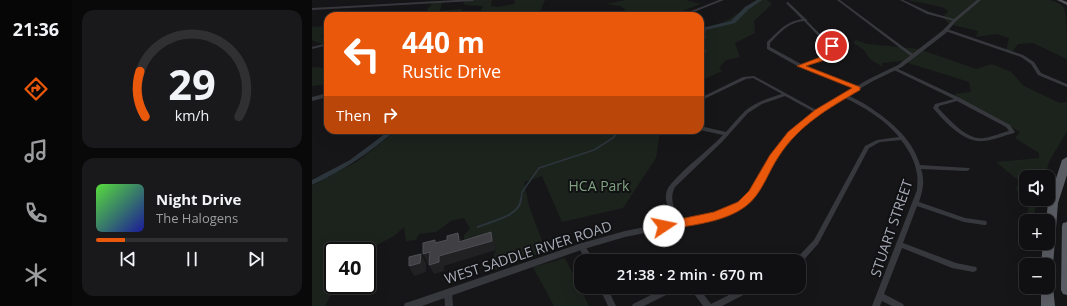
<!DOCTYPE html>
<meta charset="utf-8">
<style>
:root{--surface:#101012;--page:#19191b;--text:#f1f3f6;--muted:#9c9d9f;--line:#303032;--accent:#ea580c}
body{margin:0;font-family:"Open Sans",sans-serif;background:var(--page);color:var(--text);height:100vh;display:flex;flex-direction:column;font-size:15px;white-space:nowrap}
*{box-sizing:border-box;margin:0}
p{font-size:13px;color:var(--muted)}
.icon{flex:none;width:22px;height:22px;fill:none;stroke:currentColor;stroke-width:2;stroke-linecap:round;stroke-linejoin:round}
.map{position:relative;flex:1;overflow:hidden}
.drawer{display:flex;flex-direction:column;gap:10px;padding:10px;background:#09090a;width:240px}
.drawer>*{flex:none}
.top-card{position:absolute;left:12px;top:12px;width:380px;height:122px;border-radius:12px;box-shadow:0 4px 16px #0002,0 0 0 1px var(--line);background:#ea580c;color:#fff;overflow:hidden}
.buttons{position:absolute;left:707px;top:170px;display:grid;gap:8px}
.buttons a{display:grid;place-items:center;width:36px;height:36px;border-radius:8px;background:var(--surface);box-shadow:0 4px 16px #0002,0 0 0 1px var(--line);font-size:20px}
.speed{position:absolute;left:12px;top:242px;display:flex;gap:8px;font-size:20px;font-weight:700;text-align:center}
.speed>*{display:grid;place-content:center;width:52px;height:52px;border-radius:50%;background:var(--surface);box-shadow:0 4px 16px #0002,0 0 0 1px var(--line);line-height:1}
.speed .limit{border:2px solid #111;border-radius:6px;background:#fff;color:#111}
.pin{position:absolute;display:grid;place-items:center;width:34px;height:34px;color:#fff;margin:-17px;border:2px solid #fff;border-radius:50%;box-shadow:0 1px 4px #0007}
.me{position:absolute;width:44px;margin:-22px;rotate:79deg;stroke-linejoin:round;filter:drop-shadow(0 0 3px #0008)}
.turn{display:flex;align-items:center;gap:14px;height:84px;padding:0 12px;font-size:18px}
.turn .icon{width:52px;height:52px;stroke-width:2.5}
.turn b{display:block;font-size:28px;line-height:34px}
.then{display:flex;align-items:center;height:38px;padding:0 12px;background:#0003;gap:8px;font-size:15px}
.drawer .card{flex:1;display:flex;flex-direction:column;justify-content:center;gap:6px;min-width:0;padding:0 14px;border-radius:12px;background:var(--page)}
.drawer .dial{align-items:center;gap:0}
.dial svg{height:104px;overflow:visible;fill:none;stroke:var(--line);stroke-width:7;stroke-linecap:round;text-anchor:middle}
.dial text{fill:var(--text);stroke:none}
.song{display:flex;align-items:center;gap:12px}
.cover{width:48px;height:48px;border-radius:6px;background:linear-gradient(135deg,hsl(110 70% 55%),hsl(240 70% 35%))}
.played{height:4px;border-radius:2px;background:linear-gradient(90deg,var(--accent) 15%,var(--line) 15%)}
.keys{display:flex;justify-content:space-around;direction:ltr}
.trip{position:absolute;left:262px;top:254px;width:232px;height:40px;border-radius:12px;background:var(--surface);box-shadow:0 4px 16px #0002,0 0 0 1px var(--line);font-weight:600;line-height:40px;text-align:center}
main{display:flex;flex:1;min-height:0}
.tabs{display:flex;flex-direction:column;width:72px;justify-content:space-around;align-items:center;background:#060607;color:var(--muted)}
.tabs .icon{width:28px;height:28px}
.tabs .selected{color:var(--accent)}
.tabs b{font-size:18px;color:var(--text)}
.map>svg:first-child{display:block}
.green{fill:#1c231d}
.water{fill:#2c353c}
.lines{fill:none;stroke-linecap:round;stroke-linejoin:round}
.stream-far2{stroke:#2c353c;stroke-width:1}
.stream-far1{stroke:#2c353c;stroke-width:1.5}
.stream{stroke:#2c353c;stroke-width:2}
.river{fill:#2c353c;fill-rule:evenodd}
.minor{fill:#37383d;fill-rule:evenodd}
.tertiary{fill:#37383d;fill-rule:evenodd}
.primary{fill:#53555c;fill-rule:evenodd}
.trunk{fill:#5b5e65;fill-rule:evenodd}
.shaded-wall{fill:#212124}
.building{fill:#3f3f44;stroke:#4f5156}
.route{fill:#ea580c;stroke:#983908}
.labels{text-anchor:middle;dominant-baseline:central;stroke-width:4;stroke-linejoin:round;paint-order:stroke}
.park-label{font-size:14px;fill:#7fa381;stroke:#111113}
.street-label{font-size:14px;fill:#a8adb8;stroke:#111113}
</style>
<main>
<nav class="tabs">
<b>21:36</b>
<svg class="icon selected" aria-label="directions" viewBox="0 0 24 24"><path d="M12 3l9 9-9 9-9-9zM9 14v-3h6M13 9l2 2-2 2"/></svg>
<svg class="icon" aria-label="music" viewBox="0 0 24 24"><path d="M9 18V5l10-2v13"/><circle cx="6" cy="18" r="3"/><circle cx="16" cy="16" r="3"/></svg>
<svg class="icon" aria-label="phone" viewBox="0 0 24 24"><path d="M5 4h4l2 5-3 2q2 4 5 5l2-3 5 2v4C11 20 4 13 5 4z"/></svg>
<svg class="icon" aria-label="climate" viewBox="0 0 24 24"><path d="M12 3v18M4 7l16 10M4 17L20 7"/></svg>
</nav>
<section class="drawer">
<div class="card dial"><svg viewBox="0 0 100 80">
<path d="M14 69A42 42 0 1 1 86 69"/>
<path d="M14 69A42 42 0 0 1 10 34" stroke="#ea580c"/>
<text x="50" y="56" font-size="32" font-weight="700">29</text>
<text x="50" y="72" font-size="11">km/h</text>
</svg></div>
<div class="card">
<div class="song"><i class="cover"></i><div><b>Night Drive</b><p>The Halogens</p></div></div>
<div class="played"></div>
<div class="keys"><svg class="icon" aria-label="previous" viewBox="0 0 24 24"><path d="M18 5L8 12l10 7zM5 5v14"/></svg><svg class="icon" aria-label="pause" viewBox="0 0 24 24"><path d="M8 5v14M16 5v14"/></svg><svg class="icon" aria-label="next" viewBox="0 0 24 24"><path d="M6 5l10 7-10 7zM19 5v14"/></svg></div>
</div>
</section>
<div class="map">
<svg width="755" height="306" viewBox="0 0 755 306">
<rect width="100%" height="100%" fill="#161618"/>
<path class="green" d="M 153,0 L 180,0 L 179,6 L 185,7 L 202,4 L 203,0 L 233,0 L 227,14 L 264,12 L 260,16 L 73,16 L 94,12 L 99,14 L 113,13 L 121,2 L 130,2 L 128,11 L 150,9 L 149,14 L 168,13 L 171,6 L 153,5 L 151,3 Z
M 313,0 L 374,0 L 389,4 C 371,10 349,23 332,12 L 317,16 L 292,16 L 314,10 L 308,6 L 294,4 Z
M 444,0 L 455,0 L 460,4 L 442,21 L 443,33 L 423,43 L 428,57 L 414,60 L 407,68 L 410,71 L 388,81 L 388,26 C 410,29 427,12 444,0 Z
M 596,0 L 738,0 C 743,2 749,3 752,8 C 755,17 755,47 755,59 L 721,43 L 706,44 L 701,51 L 694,51 L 697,38 L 684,34 L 664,37 L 666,31 L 637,24 L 631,17 L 636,11 L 630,7 Z
M 16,26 L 16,32 L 9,37 L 16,38 L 16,44 L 12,45 L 0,40 L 0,27 Z
M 544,40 L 555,44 L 607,49 L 664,69 L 680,64 L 699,72 L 712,86 L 748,103 L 755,102 L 755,131 L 738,160 L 732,177 L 714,177 L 714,198 L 704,190 L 707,181 L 684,162 L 727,158 L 727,153 L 703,138 L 708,132 L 641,94 L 659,92 L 657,82 L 590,61 L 570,63 L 571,67 L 559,60 L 551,49 L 541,43 Z
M 0,67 L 16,68 L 16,84 L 0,86 Z
M 85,130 L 348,130 L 344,158 L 311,208 L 250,222 L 230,176 L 212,182 L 217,206 L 234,251 L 184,270 L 176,268 L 184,250 L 183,242 L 152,241 L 152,235 L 158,229 L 152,218 L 139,221 L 124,232 L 107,234 L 104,240 L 94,241 L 92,227 L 82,236 L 54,251 L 21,251 L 21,285 L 24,285 L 13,306 L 0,306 L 0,186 L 46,161 Z
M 715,199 L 725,199 L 721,221 L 715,221 L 717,201 Z
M 253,258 L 277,306 L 242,306 L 221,267 Z"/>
<path class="water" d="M 78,130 L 84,130 C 58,152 31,171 0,185 L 0,180 L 38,160 Z"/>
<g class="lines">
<path class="stream-far2" d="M 388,55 L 394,52 L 389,40"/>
<path class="stream-far1" d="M 209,200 L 210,192 L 227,168 L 282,150 L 301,138 L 307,130"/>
<path class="stream" d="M 166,227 C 180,221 208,216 209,199"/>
<path class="river" d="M 445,0 L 450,0 L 437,9 L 423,23 L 394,30 L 393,33 L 394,38 L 388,42 L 388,31 L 390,28 L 419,21 L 433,7 Z"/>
<path class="minor" d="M 145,0 L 162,0 L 161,1 L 0,10 L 0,8 Z
M 525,0 L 528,0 L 602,55 L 602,57 L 600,57 Z
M 588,0 L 591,0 L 617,12 L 645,20 L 643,21 L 615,14 Z
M 476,2 L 494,19 L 495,19 L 495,21 L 523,49 C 520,61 502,63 492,66 L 548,87 L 548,89 L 544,89 L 487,67 L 455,49 L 455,42 C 467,31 473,22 490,19 L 474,3 ZM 492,21 L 519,49 L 518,52 L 512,57 L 489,64 L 458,47 L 458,43 C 469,32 475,23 492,21 Z
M 633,29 L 635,29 L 711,55 L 722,62 L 729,73 L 755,84 L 755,87 L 726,75 L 719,64 L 709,57 L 633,31 Z
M 16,43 L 16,45 L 0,49 L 0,47 Z
M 582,68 L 584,68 L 648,98 L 698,125 L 703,132 L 702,133 C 694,135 679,141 671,141 C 652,143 632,121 621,108 L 623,104 L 642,99 L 582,70 ZM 645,101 L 694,127 L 697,131 C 689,133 680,137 672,138 C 655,141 637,119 626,108 L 627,106 Z
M 442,76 L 508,112 L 508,113 L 504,113 L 473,96 L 450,104 L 436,113 L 410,142 L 363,187 C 356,200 364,212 369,223 L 368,225 L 364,225 C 359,216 353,205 354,195 C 354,191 356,187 359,184 C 374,166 395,152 411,135 L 388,130 L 388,126 L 414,132 C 420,125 426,118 433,111 C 444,102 457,98 470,94 L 441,78 L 434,79 L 388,101 L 388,98 L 431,77 Z
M 531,95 C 538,95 545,100 551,103 C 575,118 600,137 608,165 L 657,168 L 658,169 L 655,171 L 609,169 C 613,181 611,190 607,202 L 653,218 L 674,221 L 675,223 L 674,225 L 672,225 L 652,222 L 605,206 L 591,243 L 644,263 L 664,267 L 665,269 L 664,271 L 661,272 L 640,268 L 590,248 L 572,294 L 591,304 L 592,306 L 580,306 L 570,301 L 568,306 L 560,306 L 605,190 C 605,185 606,179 605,174 C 603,161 597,150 589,140 L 568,142 L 557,148 L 506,244 L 489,263 L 487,264 L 487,261 L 482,261 L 502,240 L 553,146 L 565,140 L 587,137 C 572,119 552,107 531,97 Z
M 270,243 L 272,244 L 282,261 L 274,261 L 266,246 L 268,244 Z
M 287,287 L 295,287 L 304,306 L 296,306 Z
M 355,287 L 367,287 L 366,289 L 332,306 L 320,306 L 321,304 Z
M 377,287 L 386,287 L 399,304 L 433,287 L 444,287 L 443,289 L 410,306 L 391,306 Z
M 136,289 L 139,290 L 140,292 L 141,306 L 133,306 L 132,292 L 133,290 Z"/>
<path class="tertiary" d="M 407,0 L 412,0 L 372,16 L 366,16 Z
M 665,0 L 669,0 L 644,21 L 634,33 L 590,67 L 561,81 L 510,111 L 488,127 L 465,156 L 444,195 L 425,211 L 404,219 L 313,237 L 272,249 L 110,306 L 92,306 L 93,303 L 97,302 L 270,243 L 313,231 L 403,213 L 419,207 L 438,191 L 460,153 L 484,125 L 506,109 L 557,79 L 586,65 L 630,31 L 642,19 Z
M 16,93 L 16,97 L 0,101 L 0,97 Z"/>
<path class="primary" d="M 745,0 L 750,0 L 755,2 L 755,5 Z"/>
<path class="trunk" d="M 755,157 L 755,175 L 746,203 L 741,265 L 739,268 L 736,270 L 736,265 L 729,265 L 731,243 L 736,243 L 736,221 L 734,221 L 736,203 L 750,160 Z
M 755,222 L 755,295 L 751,294 L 749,290 L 750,226 L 751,223 Z
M 736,282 L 739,283 L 741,287 L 743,306 L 729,306 L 729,287 L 736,287 Z"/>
</g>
<path class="shaded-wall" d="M 179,232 L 183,242 L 184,250 L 132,266 L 132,271 L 122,274 L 117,265 L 127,256 L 147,242 L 146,233 L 151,243 Z
M 118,252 L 123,261 L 116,263 L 111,254 Z
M 109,254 L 114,263 L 114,272 L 102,276 L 97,266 Z"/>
<path class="building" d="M 179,232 L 180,241 L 127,256 L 127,262 L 117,265 L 118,252 L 111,254 L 111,243 L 123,240 L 123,243 L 135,240 L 135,236 L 146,233 L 147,242 Z
M 109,254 L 108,263 L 97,266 L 97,257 Z"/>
<path class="route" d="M 518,45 L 522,45 L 524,51 L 519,58 L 494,66 L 548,87 L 548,90 C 517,108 487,125 467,156 C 456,172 450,194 434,206 C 412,223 378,225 352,230 L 349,229 L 347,226 L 349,223 L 402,212 L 426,202 L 437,191 L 458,155 L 476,132 L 503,110 L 540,88 L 485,66 L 514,55 L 518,51 Z"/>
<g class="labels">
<g class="park-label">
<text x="287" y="185">HCA Park</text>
</g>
<g class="street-label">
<text transform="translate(579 228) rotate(-71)">STUART STREET</text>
<text transform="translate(216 252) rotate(-18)">WEST SADDLE RIVER ROAD</text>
</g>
</g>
</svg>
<div class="buttons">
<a><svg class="icon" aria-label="sound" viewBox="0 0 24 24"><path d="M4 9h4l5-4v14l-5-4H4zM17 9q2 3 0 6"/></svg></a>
<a>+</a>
<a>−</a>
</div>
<div class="speed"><div class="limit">40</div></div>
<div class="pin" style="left:520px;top:46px;background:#d93025"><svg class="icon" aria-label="arrive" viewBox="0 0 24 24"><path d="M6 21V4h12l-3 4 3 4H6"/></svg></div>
<svg class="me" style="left:352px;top:226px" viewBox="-20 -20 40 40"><circle r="19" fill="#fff"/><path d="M0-13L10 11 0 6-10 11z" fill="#ea580c"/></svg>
<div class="trip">21:38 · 2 min · 670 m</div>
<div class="top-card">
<div class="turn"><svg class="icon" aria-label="left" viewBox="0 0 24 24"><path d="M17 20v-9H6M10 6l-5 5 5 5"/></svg><div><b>440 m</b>Rustic Drive</div></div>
<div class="then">Then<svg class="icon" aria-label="right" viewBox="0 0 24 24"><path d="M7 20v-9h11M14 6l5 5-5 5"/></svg></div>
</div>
</div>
</main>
